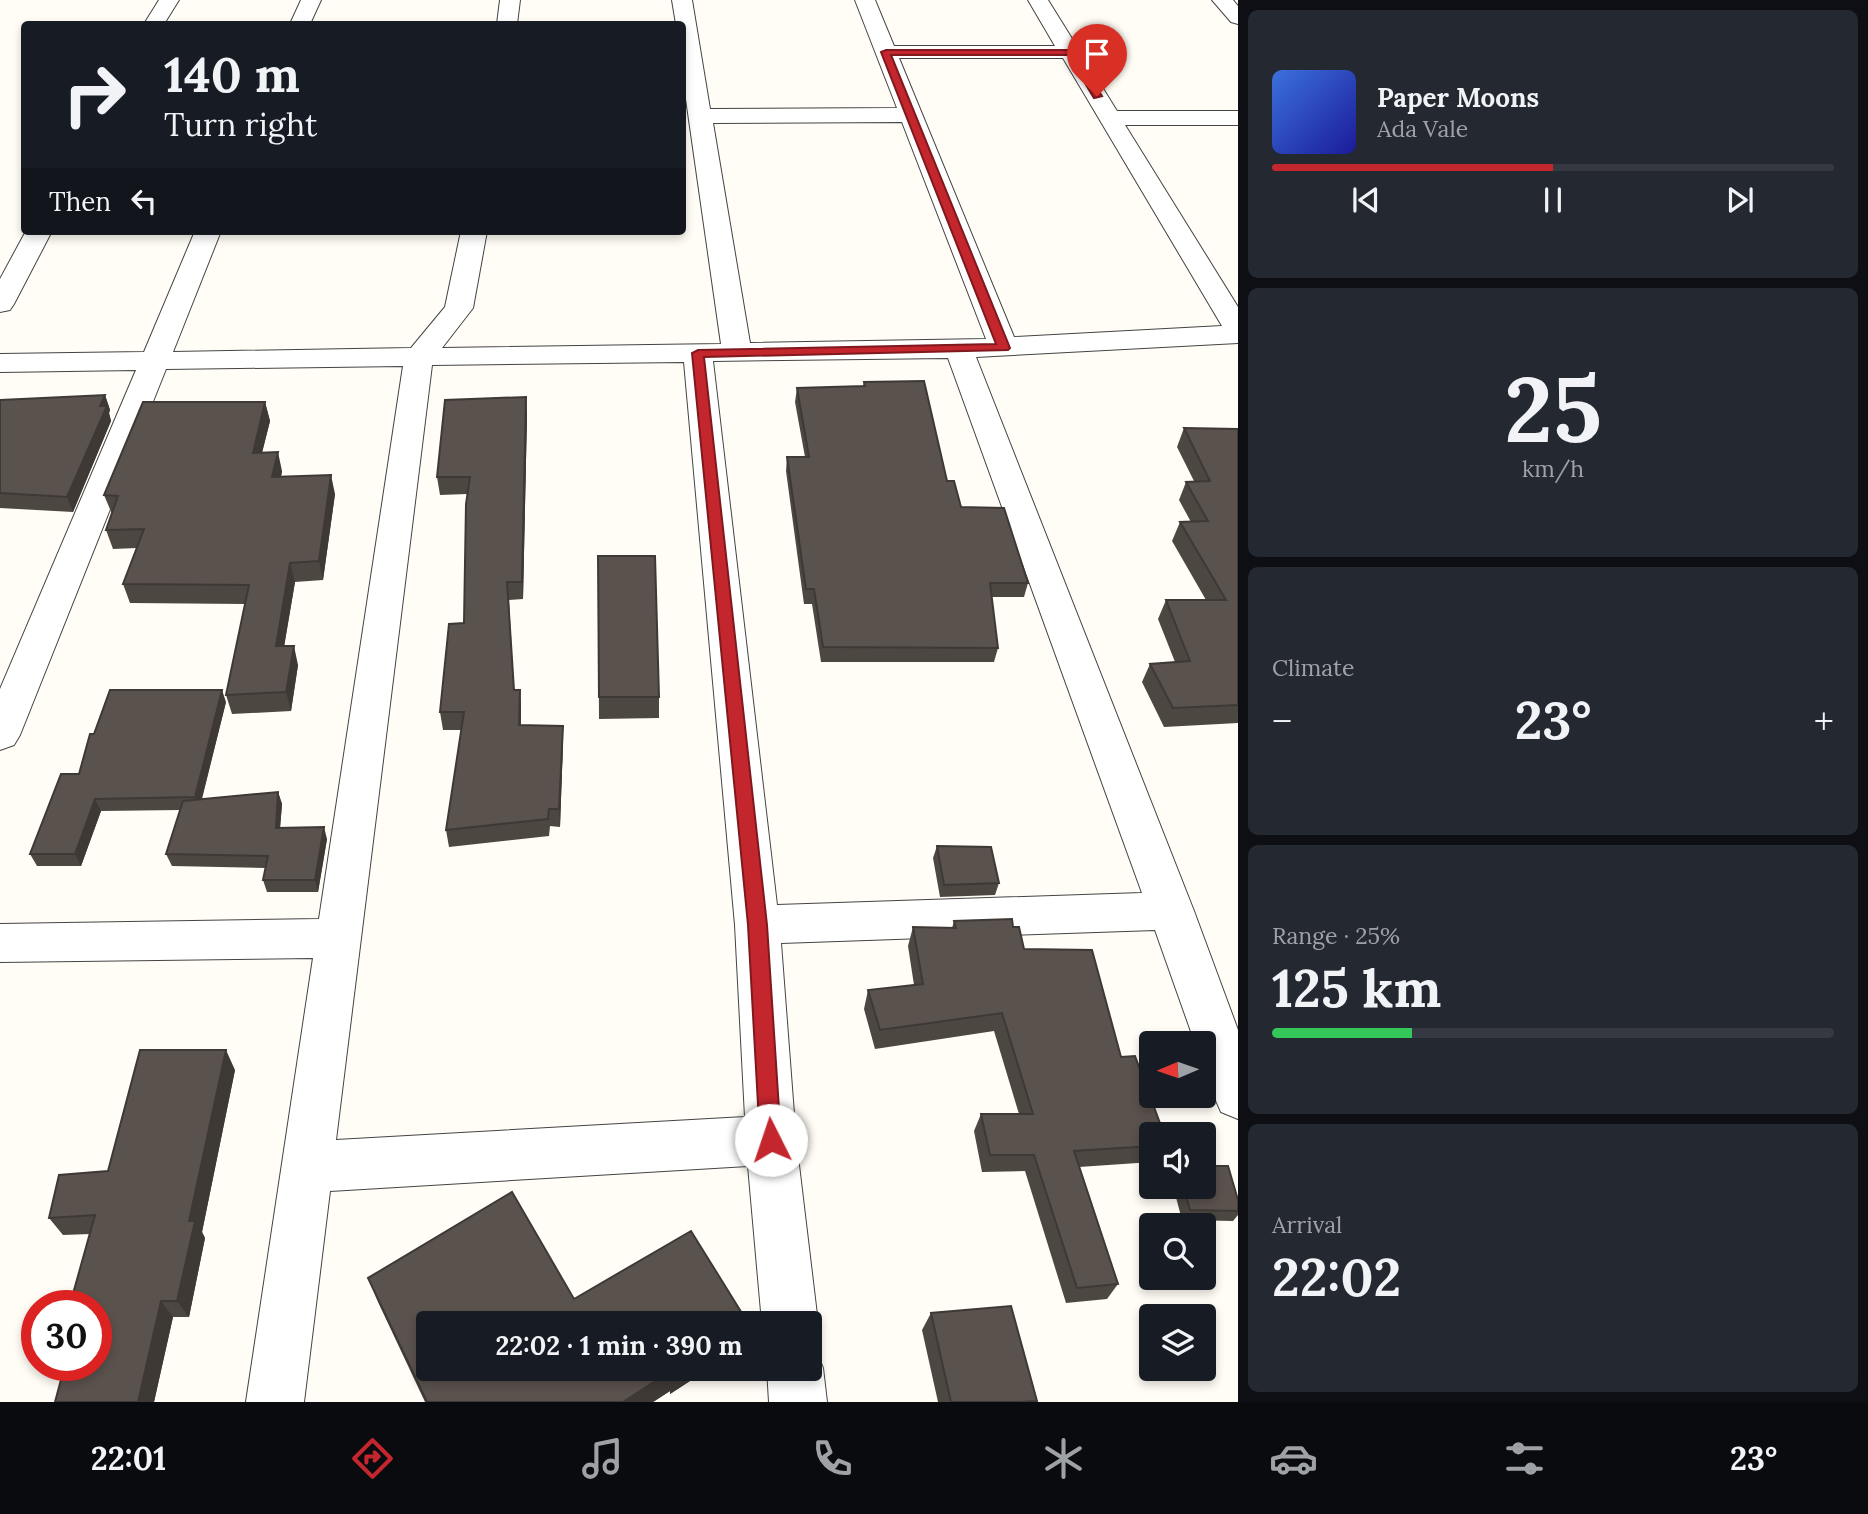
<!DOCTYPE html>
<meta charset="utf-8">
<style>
:root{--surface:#171b24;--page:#242831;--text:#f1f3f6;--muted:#9ea1a6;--line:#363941;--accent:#c4262e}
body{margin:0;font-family:Lora,serif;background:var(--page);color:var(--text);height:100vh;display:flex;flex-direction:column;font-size:26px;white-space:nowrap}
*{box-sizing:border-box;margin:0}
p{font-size:23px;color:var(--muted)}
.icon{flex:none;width:38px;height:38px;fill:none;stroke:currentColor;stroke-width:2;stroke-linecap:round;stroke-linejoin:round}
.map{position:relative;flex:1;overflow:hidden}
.drawer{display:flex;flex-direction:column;gap:10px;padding:10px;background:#0d0f14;width:630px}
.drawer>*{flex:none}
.guide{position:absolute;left:21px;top:21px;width:665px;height:214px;border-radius:7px;box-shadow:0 4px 10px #0003;background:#171b24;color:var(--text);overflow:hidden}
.needle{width:46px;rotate:268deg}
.fabs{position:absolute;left:1139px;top:1031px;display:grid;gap:14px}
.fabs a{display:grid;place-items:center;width:77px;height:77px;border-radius:7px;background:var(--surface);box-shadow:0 4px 10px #0003;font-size:35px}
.speed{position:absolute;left:21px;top:1290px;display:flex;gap:14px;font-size:35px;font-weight:700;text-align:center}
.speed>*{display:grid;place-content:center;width:91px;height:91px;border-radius:50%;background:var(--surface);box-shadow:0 4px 10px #0003;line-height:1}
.speed .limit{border:10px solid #d22;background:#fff;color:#111}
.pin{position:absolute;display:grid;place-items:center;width:60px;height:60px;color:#fff;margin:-72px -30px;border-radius:50% 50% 50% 0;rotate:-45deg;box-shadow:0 0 7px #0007}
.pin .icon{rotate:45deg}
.me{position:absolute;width:77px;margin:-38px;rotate:356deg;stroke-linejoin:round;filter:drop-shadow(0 0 5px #0008)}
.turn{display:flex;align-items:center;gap:24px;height:147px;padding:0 28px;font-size:32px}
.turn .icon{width:91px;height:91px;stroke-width:2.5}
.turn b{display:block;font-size:49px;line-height:60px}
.then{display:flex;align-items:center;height:66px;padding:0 28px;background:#0003;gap:14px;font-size:26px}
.big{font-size:52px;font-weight:800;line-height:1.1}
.drawer .widget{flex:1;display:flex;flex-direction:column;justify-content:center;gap:10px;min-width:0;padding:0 24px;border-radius:10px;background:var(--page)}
.drawer .dial{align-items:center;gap:0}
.dial b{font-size:91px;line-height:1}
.song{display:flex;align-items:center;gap:21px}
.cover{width:84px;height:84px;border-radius:10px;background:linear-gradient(135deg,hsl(220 70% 55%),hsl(240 70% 35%))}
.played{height:7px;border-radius:4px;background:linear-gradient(90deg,var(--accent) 50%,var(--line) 50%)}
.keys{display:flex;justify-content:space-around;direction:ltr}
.heat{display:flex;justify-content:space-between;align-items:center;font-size:38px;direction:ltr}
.charge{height:10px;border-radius:5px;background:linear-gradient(90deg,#34c759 25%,var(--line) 0)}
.trip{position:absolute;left:416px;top:1311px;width:406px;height:70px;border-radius:7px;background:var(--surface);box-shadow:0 4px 10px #0003;font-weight:800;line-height:70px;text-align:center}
.tab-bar{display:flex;height:112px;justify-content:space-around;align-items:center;background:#090b0e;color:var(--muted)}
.tab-bar .icon{width:49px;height:49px}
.tab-bar .current{color:var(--accent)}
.tab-bar b{font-size:32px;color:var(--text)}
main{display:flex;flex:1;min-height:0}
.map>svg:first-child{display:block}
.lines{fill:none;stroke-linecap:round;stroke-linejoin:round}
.minor-casing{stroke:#444;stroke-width:2}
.minor{fill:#fff;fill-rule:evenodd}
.wall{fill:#4d4742}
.shaded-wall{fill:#3f3936}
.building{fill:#5a524d;stroke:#3f3936;stroke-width:2}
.route{fill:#c4262e;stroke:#7f191e;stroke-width:2}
</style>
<main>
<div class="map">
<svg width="1238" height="1402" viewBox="0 0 1238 1402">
<rect width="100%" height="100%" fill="#fffdf5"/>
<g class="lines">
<g class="minor-casing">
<path id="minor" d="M 159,0 L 179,0 L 164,24 L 144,24 Z
M 301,0 L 321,0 L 310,24 L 290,24 Z
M 500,0 L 520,0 L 517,24 L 497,24 Z
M 672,0 L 692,0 L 710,109 L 897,108 L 855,0 L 875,0 L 894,46 L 1055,46 L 1028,0 L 1048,0 L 1117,111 L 1238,111 L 1238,125 L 1125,125 L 1238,307 L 1238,343 L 976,357 L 1194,911 L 1238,1030 L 1238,1119 L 1221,1112 C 1210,1088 1204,1069 1204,1043 L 1195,1043 L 1155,930 L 781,943 L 796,1140 L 818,1323 L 810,1341 L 810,1323 L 762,1323 L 748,1166 L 330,1191 L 304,1402 L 246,1402 L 313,958 L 0,962 L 0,924 L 319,919 L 403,366 L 166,369 L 20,735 L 14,745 L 0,750 L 0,689 L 136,370 L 0,372 L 0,354 L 144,352 L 195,231 L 221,231 L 173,352 L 411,348 L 445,307 L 461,231 L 487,231 L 473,308 L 442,348 L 721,344 L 682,71 L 682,24 L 676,24 ZM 899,58 L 1063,58 L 1222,326 L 1014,337 ZM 902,122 L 986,339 L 750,343 L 713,123 ZM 948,358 L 1142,893 L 777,905 L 713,361 ZM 684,362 L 735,925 L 745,1117 L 336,1140 L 432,365 Z
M 1212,0 L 1233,0 L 1238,6 L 1238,24 L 1231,22 Z
M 26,231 L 52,231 L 14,304 L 10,310 L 0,312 L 0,279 Z
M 810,1346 L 815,1348 L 823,1368 L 827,1402 L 769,1402 L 767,1368 L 810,1368 Z"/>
</g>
<use href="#minor" class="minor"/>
</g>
<path class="wall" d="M 864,382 L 947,481 L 961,507 L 1028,583 L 1024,597 L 991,597 L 998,648 L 994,662 L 821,662 L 812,604 L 804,604 L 786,471 L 787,457 L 805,457 L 795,402 L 797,388 L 863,386 Z
M 105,395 L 110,410 L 109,413 L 111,421 L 73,512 L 0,508 L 0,400 Z
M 526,397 L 527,415 L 523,599 L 509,600 L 514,690 L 520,690 L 521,707 L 521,725 L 563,743 L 560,827 L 550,826 L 549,836 L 449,847 L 446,830 L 461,730 L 443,730 L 440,712 L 464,623 L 467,494 L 440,495 L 437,477 Z
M 265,402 L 270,421 L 262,453 L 282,471 L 281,477 L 335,494 L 323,580 L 295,582 L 284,646 L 298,665 L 291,711 L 232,714 L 226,695 L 245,604 L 130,603 L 123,584 L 137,548 L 113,549 L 106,530 L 112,514 L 104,495 Z
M 1184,428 L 1238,429 L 1238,723 L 1164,727 L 1142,682 L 1150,664 L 1175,662 L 1158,619 L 1166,600 L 1206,600 L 1172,541 L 1180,522 L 1191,522 L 1179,500 L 1186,482 L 1194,481 L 1177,447 Z
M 598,556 L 659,697 L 659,718 L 599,719 Z
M 226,702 L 202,799 L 278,792 L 282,804 L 280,828 L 327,839 L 318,892 L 267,892 L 263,880 L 266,868 L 172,866 L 166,854 L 180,810 L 101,811 L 81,866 L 37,866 L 30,854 L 79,774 L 94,734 Z
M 937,846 L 999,883 L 995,895 L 940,897 L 933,858 Z
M 954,921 L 1013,927 L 1024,949 L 1121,1057 L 1152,1134 L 1152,1162 L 1079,1167 L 1118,1284 L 1107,1299 L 1066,1303 L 1025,1171 L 982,1172 L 974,1131 L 981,1114 L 1019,1114 L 994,1031 L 875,1049 L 864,1009 L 868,990 L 914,985 L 908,946 L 913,927 L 952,928 Z
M 235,1070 L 202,1232 L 205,1238 L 189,1317 L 173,1317 L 154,1402 L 55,1402 L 96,1306 L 75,1306 L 71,1301 L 90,1234 L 63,1235 L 49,1218 Z
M 1173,1186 L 1204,1186 L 1238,1200 L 1238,1215 L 1233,1221 L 1182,1220 Z
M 368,1278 L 574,1299 L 710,1368 L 670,1394 L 670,1391 L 653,1402 L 425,1402 L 378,1302 Z
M 931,1313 L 1037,1401 L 1036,1402 L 938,1402 L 922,1330 Z"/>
<path class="shaded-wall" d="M 105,395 L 110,410 L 109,413 L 111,421 L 73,512 L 67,497 L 100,406 Z
M 526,397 L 527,415 L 523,599 L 522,582 Z
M 265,402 L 270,421 L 257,472 L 253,453 Z
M 278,452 L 282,471 L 277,496 L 272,477 Z
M 331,475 L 335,494 L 323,580 L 319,561 Z
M 290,563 L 295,582 L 281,665 L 276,646 Z
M 294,646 L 298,665 L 291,711 L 286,692 Z
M 222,690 L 226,702 L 199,809 L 195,797 Z
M 520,690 L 521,707 L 520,742 L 519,725 Z
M 563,726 L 563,743 L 560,827 L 559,809 Z
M 278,792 L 282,804 L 279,840 L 276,828 Z
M 95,799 L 101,811 L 81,866 L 75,854 Z
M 324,827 L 327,839 L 318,892 L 315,880 Z
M 226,1050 L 235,1070 L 202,1232 L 205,1238 L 189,1317 L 177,1301 L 189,1221 Z
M 161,1301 L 173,1317 L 154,1402 L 138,1402 Z
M 679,1368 L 710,1368 L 670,1394 L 672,1373 Z
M 672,1370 L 670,1391 L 653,1402 L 623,1402 Z"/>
<path class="building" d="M 924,381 L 947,481 L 954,481 L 961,507 L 1004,508 L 1028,583 L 990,583 L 998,648 L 823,647 L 814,589 L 806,589 L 787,457 L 809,457 L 797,388 L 865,386 L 864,382 Z
M 105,395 L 100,406 L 107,406 L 67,497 L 0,493 L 0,400 Z
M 526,397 L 522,582 L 507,582 L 514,690 L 520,690 L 519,725 L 563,726 L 559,809 L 549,809 L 548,819 L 446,830 L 464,712 L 440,712 L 449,624 L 464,623 L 466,504 L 470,477 L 437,477 L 445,400 Z
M 143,402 L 265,402 L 253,453 L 278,452 L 272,477 L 331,475 L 319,561 L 290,563 L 276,646 L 294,646 L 286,692 L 226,695 L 249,585 L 123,584 L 144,529 L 106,530 L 118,496 L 104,495 Z
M 1184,428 L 1238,429 L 1238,705 L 1173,708 L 1150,664 L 1190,661 L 1166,600 L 1226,600 L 1180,522 L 1208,521 L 1186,482 L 1210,481 Z
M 598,556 L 655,556 L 659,697 L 599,697 Z
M 110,690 L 222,690 L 195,797 L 95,799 L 75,854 L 30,854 L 61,774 L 79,774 L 90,734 L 94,734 Z
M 278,792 L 276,828 L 324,827 L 315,880 L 263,880 L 268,856 L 166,854 L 183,801 Z
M 937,846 L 991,847 L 999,883 L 944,885 Z
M 1012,919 L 1013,927 L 1019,927 L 1024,949 L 1092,950 L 1121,1057 L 1135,1056 L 1164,1134 L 1152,1134 L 1152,1146 L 1074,1151 L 1118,1284 L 1077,1288 L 1034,1155 L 990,1155 L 981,1114 L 1033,1114 L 1002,1013 L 880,1030 L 868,990 L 923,984 L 913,927 L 956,928 L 954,921 Z
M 140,1050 L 226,1050 L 189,1221 L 195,1221 L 177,1301 L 161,1301 L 138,1402 L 55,1402 L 65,1365 L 96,1365 L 96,1306 L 81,1306 L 82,1301 L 71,1301 L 95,1215 L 49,1218 L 59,1175 L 108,1171 Z
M 1204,1166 L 1228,1166 L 1238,1200 L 1238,1211 L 1190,1210 L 1183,1186 L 1204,1186 Z
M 512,1192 L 574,1299 L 691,1231 L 748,1323 L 429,1323 L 429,1368 L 679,1368 L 672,1373 L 672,1370 L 623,1402 L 427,1402 L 368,1278 Z
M 1011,1306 L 1037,1401 L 1021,1402 L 951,1402 L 931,1313 Z"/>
<path class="route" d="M 886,50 L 1071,50 L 1075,52 L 1102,96 L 1094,98 L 1068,55 L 891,55 L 1010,348 L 1008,350 L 704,357 L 767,925 L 781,1140 L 778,1147 L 771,1150 L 763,1147 L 760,1140 L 748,925 L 692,353 L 698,350 L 996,344 L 881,52 Z"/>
</svg>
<div class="fabs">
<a><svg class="needle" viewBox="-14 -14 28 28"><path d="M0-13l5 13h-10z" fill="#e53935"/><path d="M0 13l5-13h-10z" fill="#9ea1a6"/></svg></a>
<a><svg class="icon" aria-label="sound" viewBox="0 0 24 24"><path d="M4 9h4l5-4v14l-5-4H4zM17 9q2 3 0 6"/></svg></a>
<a><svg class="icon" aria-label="search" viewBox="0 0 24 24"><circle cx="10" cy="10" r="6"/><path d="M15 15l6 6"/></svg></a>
<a><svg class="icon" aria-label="layers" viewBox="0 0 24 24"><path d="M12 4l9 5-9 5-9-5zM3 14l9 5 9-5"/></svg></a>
</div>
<div class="speed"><div class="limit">30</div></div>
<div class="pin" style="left:1097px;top:96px;background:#d93025"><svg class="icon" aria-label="arrive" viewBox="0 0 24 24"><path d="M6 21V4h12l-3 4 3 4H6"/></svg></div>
<svg class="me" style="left:771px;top:1140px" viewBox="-20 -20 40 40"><circle r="19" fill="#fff"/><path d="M0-13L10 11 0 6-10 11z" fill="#c4262e"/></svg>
<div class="trip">22:02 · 1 min · 390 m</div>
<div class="guide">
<div class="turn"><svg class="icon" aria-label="right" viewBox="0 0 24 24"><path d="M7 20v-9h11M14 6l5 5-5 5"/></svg><div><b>140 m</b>Turn right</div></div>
<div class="then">Then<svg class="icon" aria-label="left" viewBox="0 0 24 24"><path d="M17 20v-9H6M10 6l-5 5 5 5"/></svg></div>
</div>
</div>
<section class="drawer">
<div class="widget">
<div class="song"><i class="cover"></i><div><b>Paper Moons</b><p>Ada Vale</p></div></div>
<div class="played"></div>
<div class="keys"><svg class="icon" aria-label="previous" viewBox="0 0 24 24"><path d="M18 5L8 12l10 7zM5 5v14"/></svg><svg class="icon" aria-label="pause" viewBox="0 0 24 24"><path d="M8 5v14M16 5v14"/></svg><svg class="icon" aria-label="next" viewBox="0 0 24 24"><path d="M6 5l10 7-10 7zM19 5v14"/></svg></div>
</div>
<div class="widget dial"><b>25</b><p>km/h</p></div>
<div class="widget"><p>Climate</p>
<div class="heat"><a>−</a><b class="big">23°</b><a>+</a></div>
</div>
<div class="widget"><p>Range · 25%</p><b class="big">125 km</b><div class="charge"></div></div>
<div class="widget"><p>Arrival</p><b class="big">22:02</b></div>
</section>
</main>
<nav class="tab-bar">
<b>22:01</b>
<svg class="icon current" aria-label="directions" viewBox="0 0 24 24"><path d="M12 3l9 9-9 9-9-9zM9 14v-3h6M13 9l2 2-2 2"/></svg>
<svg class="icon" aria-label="music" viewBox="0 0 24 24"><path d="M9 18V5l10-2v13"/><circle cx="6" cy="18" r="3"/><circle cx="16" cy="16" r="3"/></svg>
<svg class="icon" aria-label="phone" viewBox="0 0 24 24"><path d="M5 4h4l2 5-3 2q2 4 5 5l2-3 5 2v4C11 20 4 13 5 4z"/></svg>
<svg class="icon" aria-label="climate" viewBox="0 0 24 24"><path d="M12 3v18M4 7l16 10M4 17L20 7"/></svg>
<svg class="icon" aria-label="car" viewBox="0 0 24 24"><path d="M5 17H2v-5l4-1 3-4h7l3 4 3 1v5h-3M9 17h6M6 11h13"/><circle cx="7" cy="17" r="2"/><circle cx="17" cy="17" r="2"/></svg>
<svg class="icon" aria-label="filters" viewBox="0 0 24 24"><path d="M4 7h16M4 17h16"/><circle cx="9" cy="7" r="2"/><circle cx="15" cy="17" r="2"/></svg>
<b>23°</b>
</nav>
